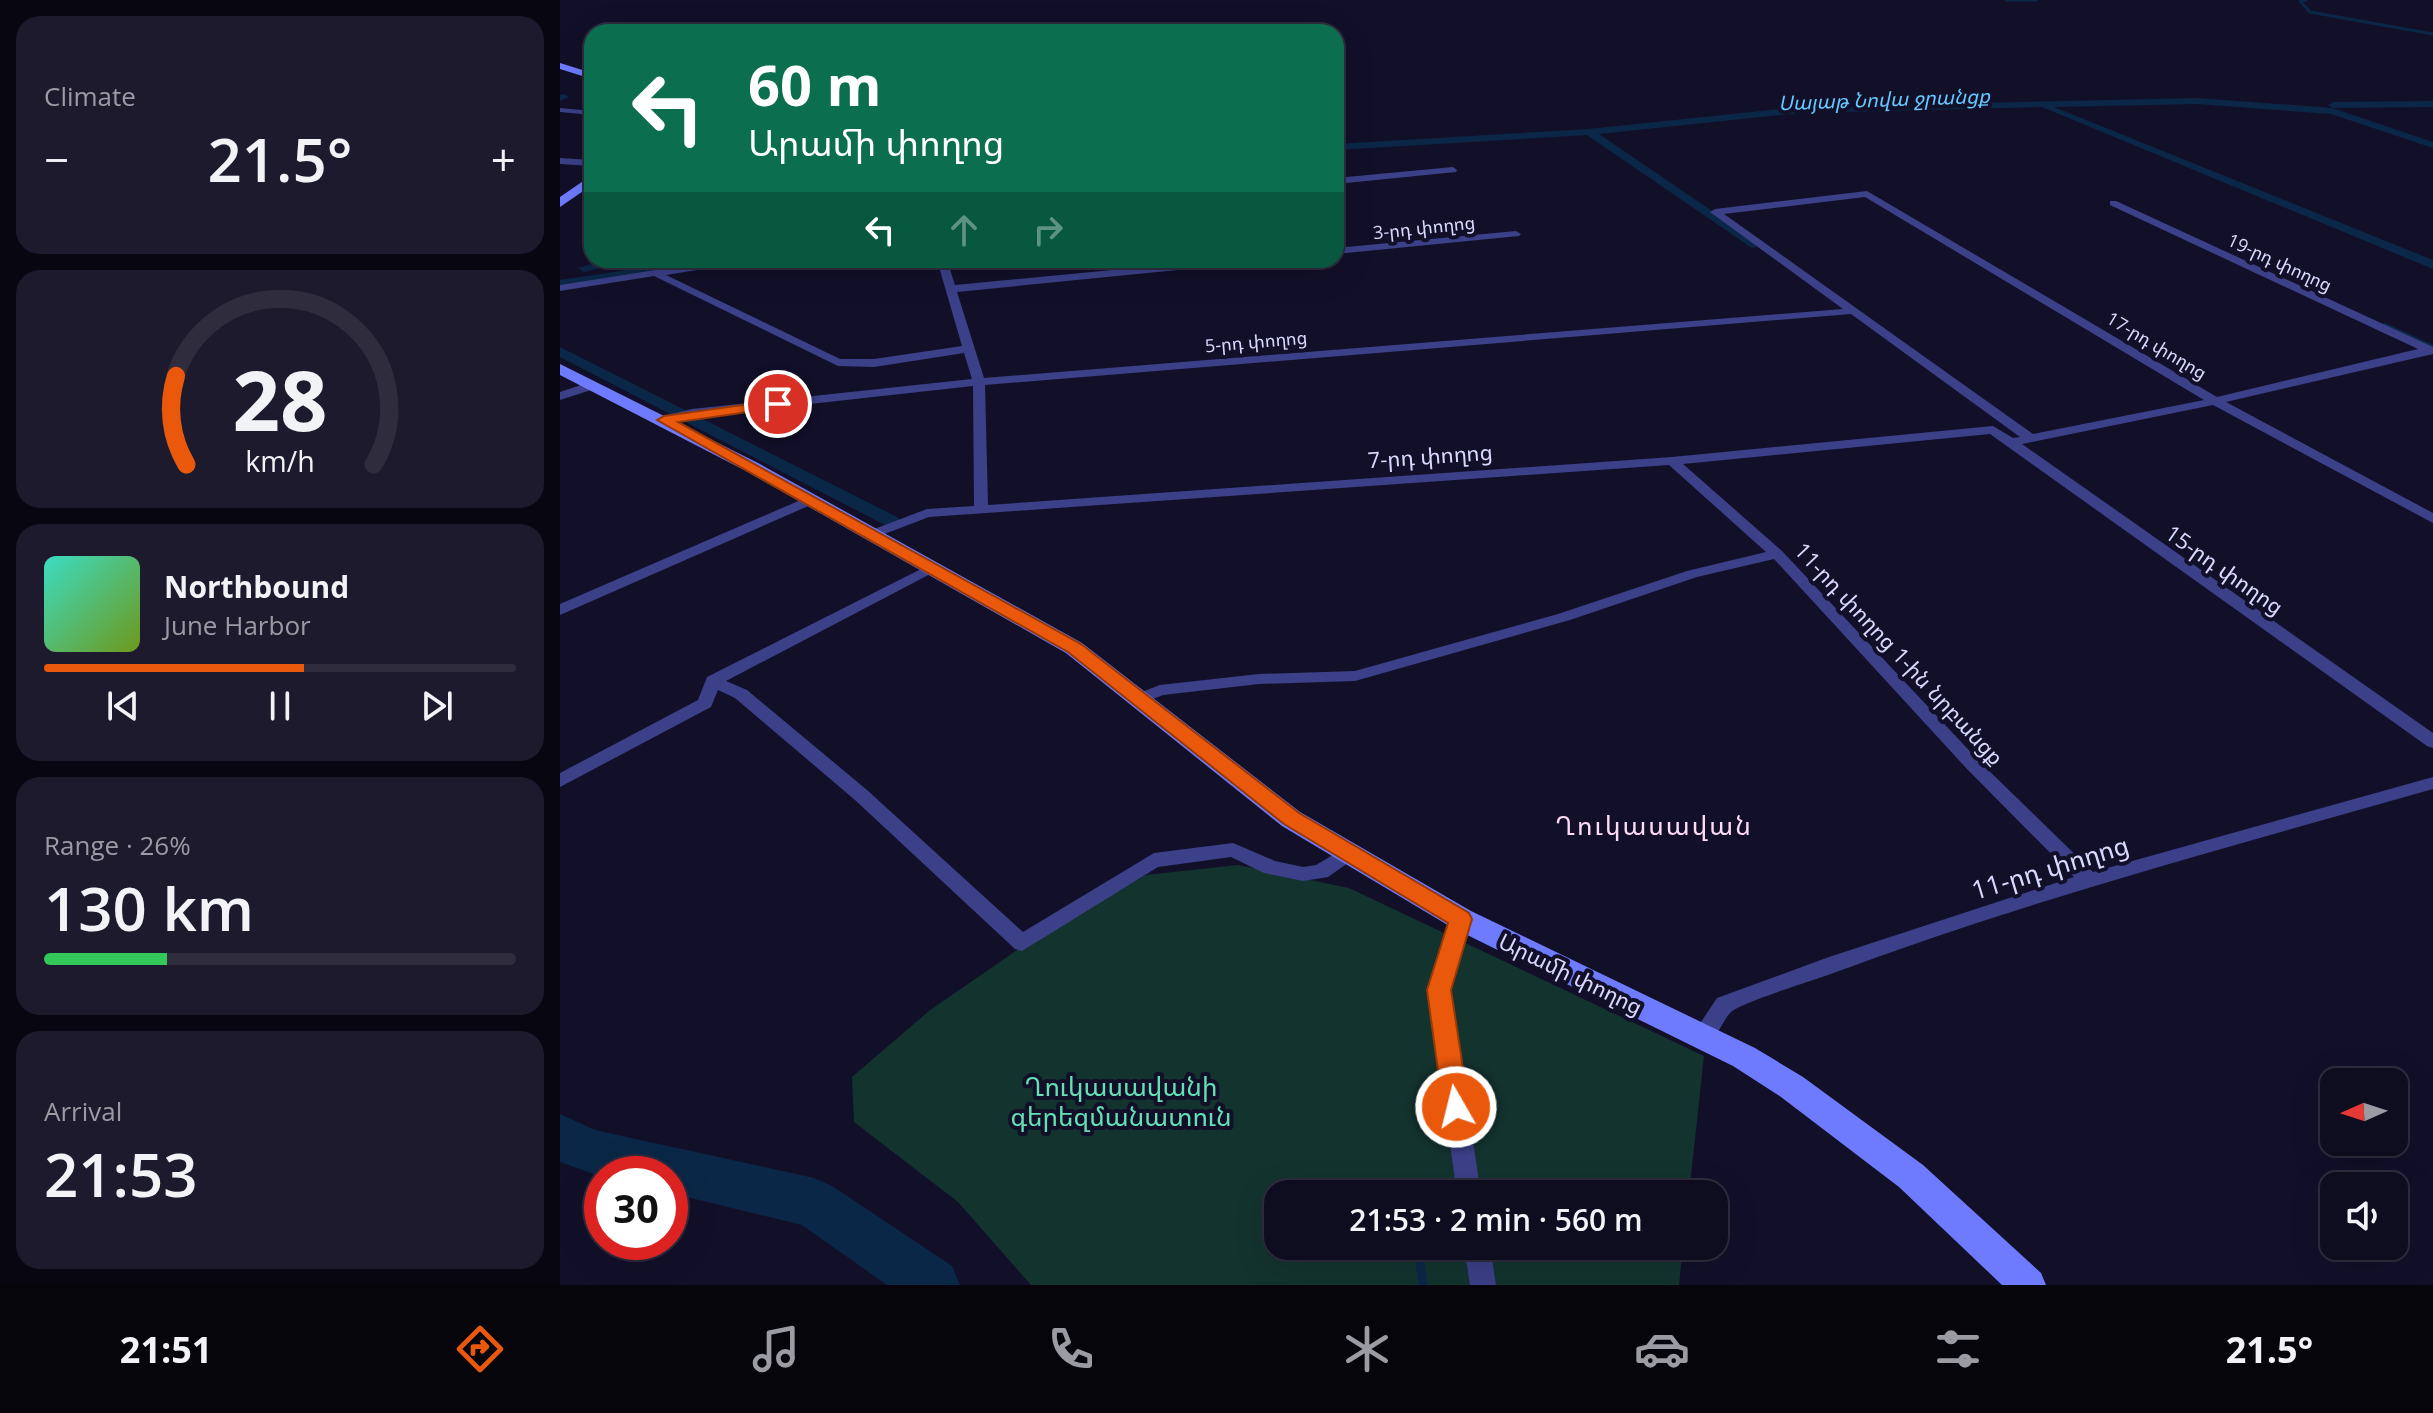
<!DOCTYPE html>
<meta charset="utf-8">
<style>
:root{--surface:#0e0c1f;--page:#1c1a2c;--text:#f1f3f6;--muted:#9b9ba4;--line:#2e2c3d;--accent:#ea580c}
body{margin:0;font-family:"Open Sans","Noto Sans Armenian",sans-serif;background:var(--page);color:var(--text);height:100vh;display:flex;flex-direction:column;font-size:30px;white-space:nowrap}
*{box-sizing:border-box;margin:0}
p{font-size:26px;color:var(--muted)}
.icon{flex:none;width:44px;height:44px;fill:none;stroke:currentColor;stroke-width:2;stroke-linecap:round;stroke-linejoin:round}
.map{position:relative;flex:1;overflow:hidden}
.sheet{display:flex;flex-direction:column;gap:16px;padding:16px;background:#080711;width:560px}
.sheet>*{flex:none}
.guide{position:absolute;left:24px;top:24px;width:760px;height:244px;border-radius:24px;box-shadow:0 8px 32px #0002,0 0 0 2px var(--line);background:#0b6e4f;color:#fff;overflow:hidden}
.needle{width:52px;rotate:267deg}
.buttons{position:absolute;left:1760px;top:1068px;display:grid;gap:16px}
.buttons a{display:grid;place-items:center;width:88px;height:88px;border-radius:16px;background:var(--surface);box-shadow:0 8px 32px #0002,0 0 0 2px var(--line);font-size:40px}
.speed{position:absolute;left:24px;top:1156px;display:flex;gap:16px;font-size:40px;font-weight:700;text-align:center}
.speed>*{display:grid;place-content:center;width:104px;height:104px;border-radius:50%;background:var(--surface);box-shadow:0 8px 32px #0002,0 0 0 2px var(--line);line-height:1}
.speed .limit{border:12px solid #d22;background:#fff;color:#111}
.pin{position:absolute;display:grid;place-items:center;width:68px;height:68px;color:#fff;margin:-34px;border:4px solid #fff;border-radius:50%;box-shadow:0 2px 8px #0007}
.me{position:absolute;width:88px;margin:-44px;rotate:352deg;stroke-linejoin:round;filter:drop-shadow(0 0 6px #0008)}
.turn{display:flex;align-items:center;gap:28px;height:168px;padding:0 32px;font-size:36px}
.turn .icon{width:104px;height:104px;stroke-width:2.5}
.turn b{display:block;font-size:56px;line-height:68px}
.lanes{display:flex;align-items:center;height:76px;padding:0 32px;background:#0003;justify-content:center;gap:40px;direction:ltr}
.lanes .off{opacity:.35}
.big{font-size:60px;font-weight:600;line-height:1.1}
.sheet .widget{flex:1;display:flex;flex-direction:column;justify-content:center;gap:12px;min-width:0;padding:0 28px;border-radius:24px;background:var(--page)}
.sheet .dial{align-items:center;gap:0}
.dial svg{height:208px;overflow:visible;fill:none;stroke:var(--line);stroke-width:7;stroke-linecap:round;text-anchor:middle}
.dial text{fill:var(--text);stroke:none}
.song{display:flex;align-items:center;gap:24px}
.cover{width:96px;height:96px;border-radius:12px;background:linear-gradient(135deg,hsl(170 70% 55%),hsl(80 70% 35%))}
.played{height:8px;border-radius:4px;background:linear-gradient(90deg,var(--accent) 55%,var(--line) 55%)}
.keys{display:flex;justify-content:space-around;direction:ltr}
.heat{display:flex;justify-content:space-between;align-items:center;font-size:44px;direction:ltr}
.charge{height:12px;border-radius:6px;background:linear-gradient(90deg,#34c759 26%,var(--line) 0)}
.trip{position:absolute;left:704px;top:1180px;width:464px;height:80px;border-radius:24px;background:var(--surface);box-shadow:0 8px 32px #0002,0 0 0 2px var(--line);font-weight:600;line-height:80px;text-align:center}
.tabs{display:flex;height:128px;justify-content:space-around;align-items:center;background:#06050c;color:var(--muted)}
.tabs .icon{width:56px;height:56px}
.tabs .selected{color:var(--accent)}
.tabs b{font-size:36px;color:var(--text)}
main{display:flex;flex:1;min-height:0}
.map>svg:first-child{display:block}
.green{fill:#13332f}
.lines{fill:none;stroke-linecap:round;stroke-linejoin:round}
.stream-far2{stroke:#0b2747;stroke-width:3}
.stream-far1{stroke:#0b2747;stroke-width:4}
.stream{stroke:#0b2747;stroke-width:9}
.canal{fill:#0b2747;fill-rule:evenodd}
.river{fill:#0b2747;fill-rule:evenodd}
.minor{fill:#3b4088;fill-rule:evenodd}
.secondary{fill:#6f7bff;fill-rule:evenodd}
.route{fill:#ea580c;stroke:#983908;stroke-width:2}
.labels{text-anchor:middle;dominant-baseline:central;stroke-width:8;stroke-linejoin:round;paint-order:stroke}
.far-street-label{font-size:18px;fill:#d9d8ff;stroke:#121029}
.far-water-label{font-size:20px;font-style:italic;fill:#66c8ff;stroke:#121029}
.street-label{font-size:22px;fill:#d9d8ff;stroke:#121029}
.quarter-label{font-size:26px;letter-spacing:2px;fill:#ffdaf5;stroke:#121029}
.near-street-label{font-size:26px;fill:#d9d8ff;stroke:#121029}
.near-park-label{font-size:26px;fill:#63e0b4;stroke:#121029}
</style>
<main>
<section class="sheet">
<div class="widget"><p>Climate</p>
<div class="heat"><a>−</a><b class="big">21.5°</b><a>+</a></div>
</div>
<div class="widget dial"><svg viewBox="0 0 100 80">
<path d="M14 69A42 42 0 1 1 86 69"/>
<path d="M14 69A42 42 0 0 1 10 35" stroke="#ea580c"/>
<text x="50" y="56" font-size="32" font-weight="700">28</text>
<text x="50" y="72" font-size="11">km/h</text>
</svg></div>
<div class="widget">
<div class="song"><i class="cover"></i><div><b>Northbound</b><p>June Harbor</p></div></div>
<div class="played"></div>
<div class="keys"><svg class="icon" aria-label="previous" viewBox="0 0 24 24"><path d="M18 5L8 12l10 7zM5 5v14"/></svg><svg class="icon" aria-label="pause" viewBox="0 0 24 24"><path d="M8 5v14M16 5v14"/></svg><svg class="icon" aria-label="next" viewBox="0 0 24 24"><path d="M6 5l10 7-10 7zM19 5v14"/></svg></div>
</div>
<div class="widget"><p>Range · 26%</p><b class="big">130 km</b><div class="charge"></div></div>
<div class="widget"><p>Arrival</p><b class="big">21:53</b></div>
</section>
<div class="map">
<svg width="1873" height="1285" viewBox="0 0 1873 1285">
<rect width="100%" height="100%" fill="#121029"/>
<path class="green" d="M 678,865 L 789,888 L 1144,1056 L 1129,1194 L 718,1194 L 718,1246 L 1123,1246 L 1119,1285 L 471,1285 L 398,1202 L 294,1122 L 292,1077 L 369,1011 L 464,945 L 586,875 Z"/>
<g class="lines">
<path class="stream-far2" d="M 1446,0 L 1476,0
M 1746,0 L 1740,1 L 1750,12 L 1873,34"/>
<path class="stream-far1" d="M 1825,325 L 1873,347"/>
<path class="stream" d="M 851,1186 L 851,1194
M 858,1246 L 863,1285"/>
<path class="canal" d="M 0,95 L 4,94 L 9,97 L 0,101 Z
M 1637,98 L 1772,108 L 1873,142 L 1873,148 L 1771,114 L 1637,104 L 1494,107 L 1873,260 L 1873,269 L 1482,107 L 1240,113 L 1039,134 L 1196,241 L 1196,247 L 1192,248 L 1027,135 L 776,150 L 776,144 L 1029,129 L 1240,107 Z
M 1873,101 L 1873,107 L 1773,108 L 1768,105 L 1773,102 Z
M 46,260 L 72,260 L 24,272 L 18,268 Z
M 134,260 L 166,260 L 160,264 L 0,288 L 0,280 Z
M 0,347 L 337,517 L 340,521 L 337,525 L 325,525 L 0,357 Z"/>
<path class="river" d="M 0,1114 L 35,1130 L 254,1178 L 272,1186 L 392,1266 L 400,1285 L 327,1285 L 242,1225 L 110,1193 L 110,1174 L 42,1174 L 42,1177 L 0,1162 Z"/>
<path class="minor" d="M 0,108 L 32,111 L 32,115 L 0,112 Z
M 0,158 L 32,160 L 32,166 L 0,164 Z
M 893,167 L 897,170 L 896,172 L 776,184 L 776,178 Z
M 1307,191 L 1657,397 L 1858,349 L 1550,205 L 1550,201 L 1556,201 L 1873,347 L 1873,354 L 1666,402 L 1873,513 L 1873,523 L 1653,405 L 1462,444 L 1873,733 L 1873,748 L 1867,746 L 1430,434 L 1123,464 L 1222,551 L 1419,761 L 1533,872 L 1873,777 L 1873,789 C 1670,847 1465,901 1268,975 C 1251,981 1180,1003 1171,1012 C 1159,1024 1155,1051 1134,1044 L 1131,1037 L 1157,998 L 1269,957 L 1514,877 L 1407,769 L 1214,559 L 1137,577 L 1010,620 L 795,681 L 699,684 L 603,695 L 580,704 L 572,699 L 574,695 L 600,685 L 699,674 L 795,671 L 998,614 L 1127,571 L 1206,552 L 1109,465 L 369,517 L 314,538 L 309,537 L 307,534 L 309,531 L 367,509 L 414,506 L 413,386 L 132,417 L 104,424 L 98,420 L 100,417 L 132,409 L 412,379 L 404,353 L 314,367 L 278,366 L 94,276 L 0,291 L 0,285 L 160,260 L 185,260 L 180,263 L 106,275 L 280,359 L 314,359 L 402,346 L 377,260 L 387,260 L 395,285 L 657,260 L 693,260 L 688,263 L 397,292 L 424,378 L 1283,309 L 1150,212 L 1155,209 ZM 1305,197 L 1644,400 L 1473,434 L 1164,214 ZM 1291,314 L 1460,437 L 1453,438 L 1433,426 L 1112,457 L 428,505 L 425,385 Z
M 956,231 L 961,234 L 959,236 L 776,254 L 776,248 Z
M 30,382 L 36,386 L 34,389 L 0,400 L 0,392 Z
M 250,496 L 255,497 L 257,500 L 255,503 L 0,615 L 0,604 Z
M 371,564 L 378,568 L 376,571 L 166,681 L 187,690 L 307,790 L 463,932 L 594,853 L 673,843 L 715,861 L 743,867 L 756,865 L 788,846 L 795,848 L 798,853 L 795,858 L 768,877 L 743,881 L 704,873 L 671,857 L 598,867 L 462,951 L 455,949 L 295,800 L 175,698 L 158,690 L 151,707 L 0,787 L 0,773 L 138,700 L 147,677 Z
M 901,911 L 908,913 L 911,919 L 890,990 L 921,1194 L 897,1194 L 868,990 L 891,919 L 894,913 Z
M 904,1246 L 930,1246 L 936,1285 L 910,1285 Z"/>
<path class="secondary" d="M 0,63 L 32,73 L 32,79 L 0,69 Z
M 32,175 L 32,185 L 0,207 L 0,197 Z
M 0,364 L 198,463 L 522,643 L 740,812 L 911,911 L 1195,1048 L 1243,1077 L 1363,1165 L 1481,1273 L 1486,1285 L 1442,1285 L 1339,1187 L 1221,1097 L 1173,1066 L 891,927 L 722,826 L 506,653 L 186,471 L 0,375 Z"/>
</g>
<path class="route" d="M 218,400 L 225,404 L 223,407 L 118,422 L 521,644 L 739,813 L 909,913 L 912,919 L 891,990 L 909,1107 L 905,1115 L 896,1118 L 887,1115 L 883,1107 L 867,990 L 888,923 L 724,824 L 508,652 L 97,420 L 104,416 Z"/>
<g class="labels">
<g class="far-street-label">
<text transform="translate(864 227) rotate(-6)">3-րդ փողոց</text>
<text transform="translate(1720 262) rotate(25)">19-րդ փողոց</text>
<text transform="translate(696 341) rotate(-5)">5-րդ փողոց</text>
<text transform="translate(1597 345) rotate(31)">17-րդ փողոց</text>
</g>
<g class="far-water-label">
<text transform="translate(1324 99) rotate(-2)">Սայաթ Նովա ջրանցք</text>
</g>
<g class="street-label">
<text transform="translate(870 455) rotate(-4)">7-րդ փողոց</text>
<text transform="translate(1665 569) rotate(35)">15-րդ փողոց</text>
<text transform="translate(1340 653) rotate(47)">11-րդ փողոց 1-ին նրբանցք</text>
<text transform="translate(1011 973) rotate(26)">Արամի փողոց</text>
</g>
<g class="quarter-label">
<text x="1094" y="825">Ղուկասավան</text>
</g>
<g class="near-street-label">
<text transform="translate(1490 867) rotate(-17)">11-րդ փողոց</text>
</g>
<g class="near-park-label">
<text x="561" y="1086">Ղուկասավանի<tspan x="561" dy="30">գերեզմանատուն</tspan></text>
</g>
</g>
</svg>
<div class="buttons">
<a><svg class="needle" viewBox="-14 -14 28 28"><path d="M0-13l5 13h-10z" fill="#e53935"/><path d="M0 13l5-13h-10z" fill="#9b9ba4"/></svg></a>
<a><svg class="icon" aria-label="sound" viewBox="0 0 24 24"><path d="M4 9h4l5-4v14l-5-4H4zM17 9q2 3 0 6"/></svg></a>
</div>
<div class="speed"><div class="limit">30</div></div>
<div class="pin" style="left:218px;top:404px;background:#d93025"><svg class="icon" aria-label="arrive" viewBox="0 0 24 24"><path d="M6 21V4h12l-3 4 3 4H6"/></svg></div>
<svg class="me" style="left:896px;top:1107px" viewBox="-20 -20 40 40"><circle r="17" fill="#ea580c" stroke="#fff" stroke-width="3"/><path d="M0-11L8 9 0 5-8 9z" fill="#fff"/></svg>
<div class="trip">21:53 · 2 min · 560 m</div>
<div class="guide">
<div class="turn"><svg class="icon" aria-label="left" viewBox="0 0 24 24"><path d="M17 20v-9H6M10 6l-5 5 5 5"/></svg><div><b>60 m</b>Արամի փողոց</div></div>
<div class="lanes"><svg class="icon" aria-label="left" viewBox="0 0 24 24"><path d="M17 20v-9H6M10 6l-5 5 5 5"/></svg><svg class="icon off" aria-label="ahead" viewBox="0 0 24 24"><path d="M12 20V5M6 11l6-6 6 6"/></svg><svg class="icon off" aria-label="right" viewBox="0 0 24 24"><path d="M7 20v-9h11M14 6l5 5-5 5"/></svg></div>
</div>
</div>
</main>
<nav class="tabs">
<b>21:51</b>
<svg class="icon selected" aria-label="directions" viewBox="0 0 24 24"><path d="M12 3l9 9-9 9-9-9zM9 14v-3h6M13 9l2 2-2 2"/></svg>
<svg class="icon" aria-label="music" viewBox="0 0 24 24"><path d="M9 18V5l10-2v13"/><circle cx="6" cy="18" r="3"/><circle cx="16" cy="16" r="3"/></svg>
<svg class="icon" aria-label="phone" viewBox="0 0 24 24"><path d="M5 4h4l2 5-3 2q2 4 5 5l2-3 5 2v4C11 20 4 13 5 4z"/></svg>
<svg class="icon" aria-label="climate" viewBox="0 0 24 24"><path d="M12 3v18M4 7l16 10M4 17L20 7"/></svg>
<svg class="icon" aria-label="car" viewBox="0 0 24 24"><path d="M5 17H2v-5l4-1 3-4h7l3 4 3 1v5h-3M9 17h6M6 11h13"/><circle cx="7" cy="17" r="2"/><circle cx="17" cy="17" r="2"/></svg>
<svg class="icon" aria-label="filters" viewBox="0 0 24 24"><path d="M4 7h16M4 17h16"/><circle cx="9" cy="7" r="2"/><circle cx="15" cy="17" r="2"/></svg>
<b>21.5°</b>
</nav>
